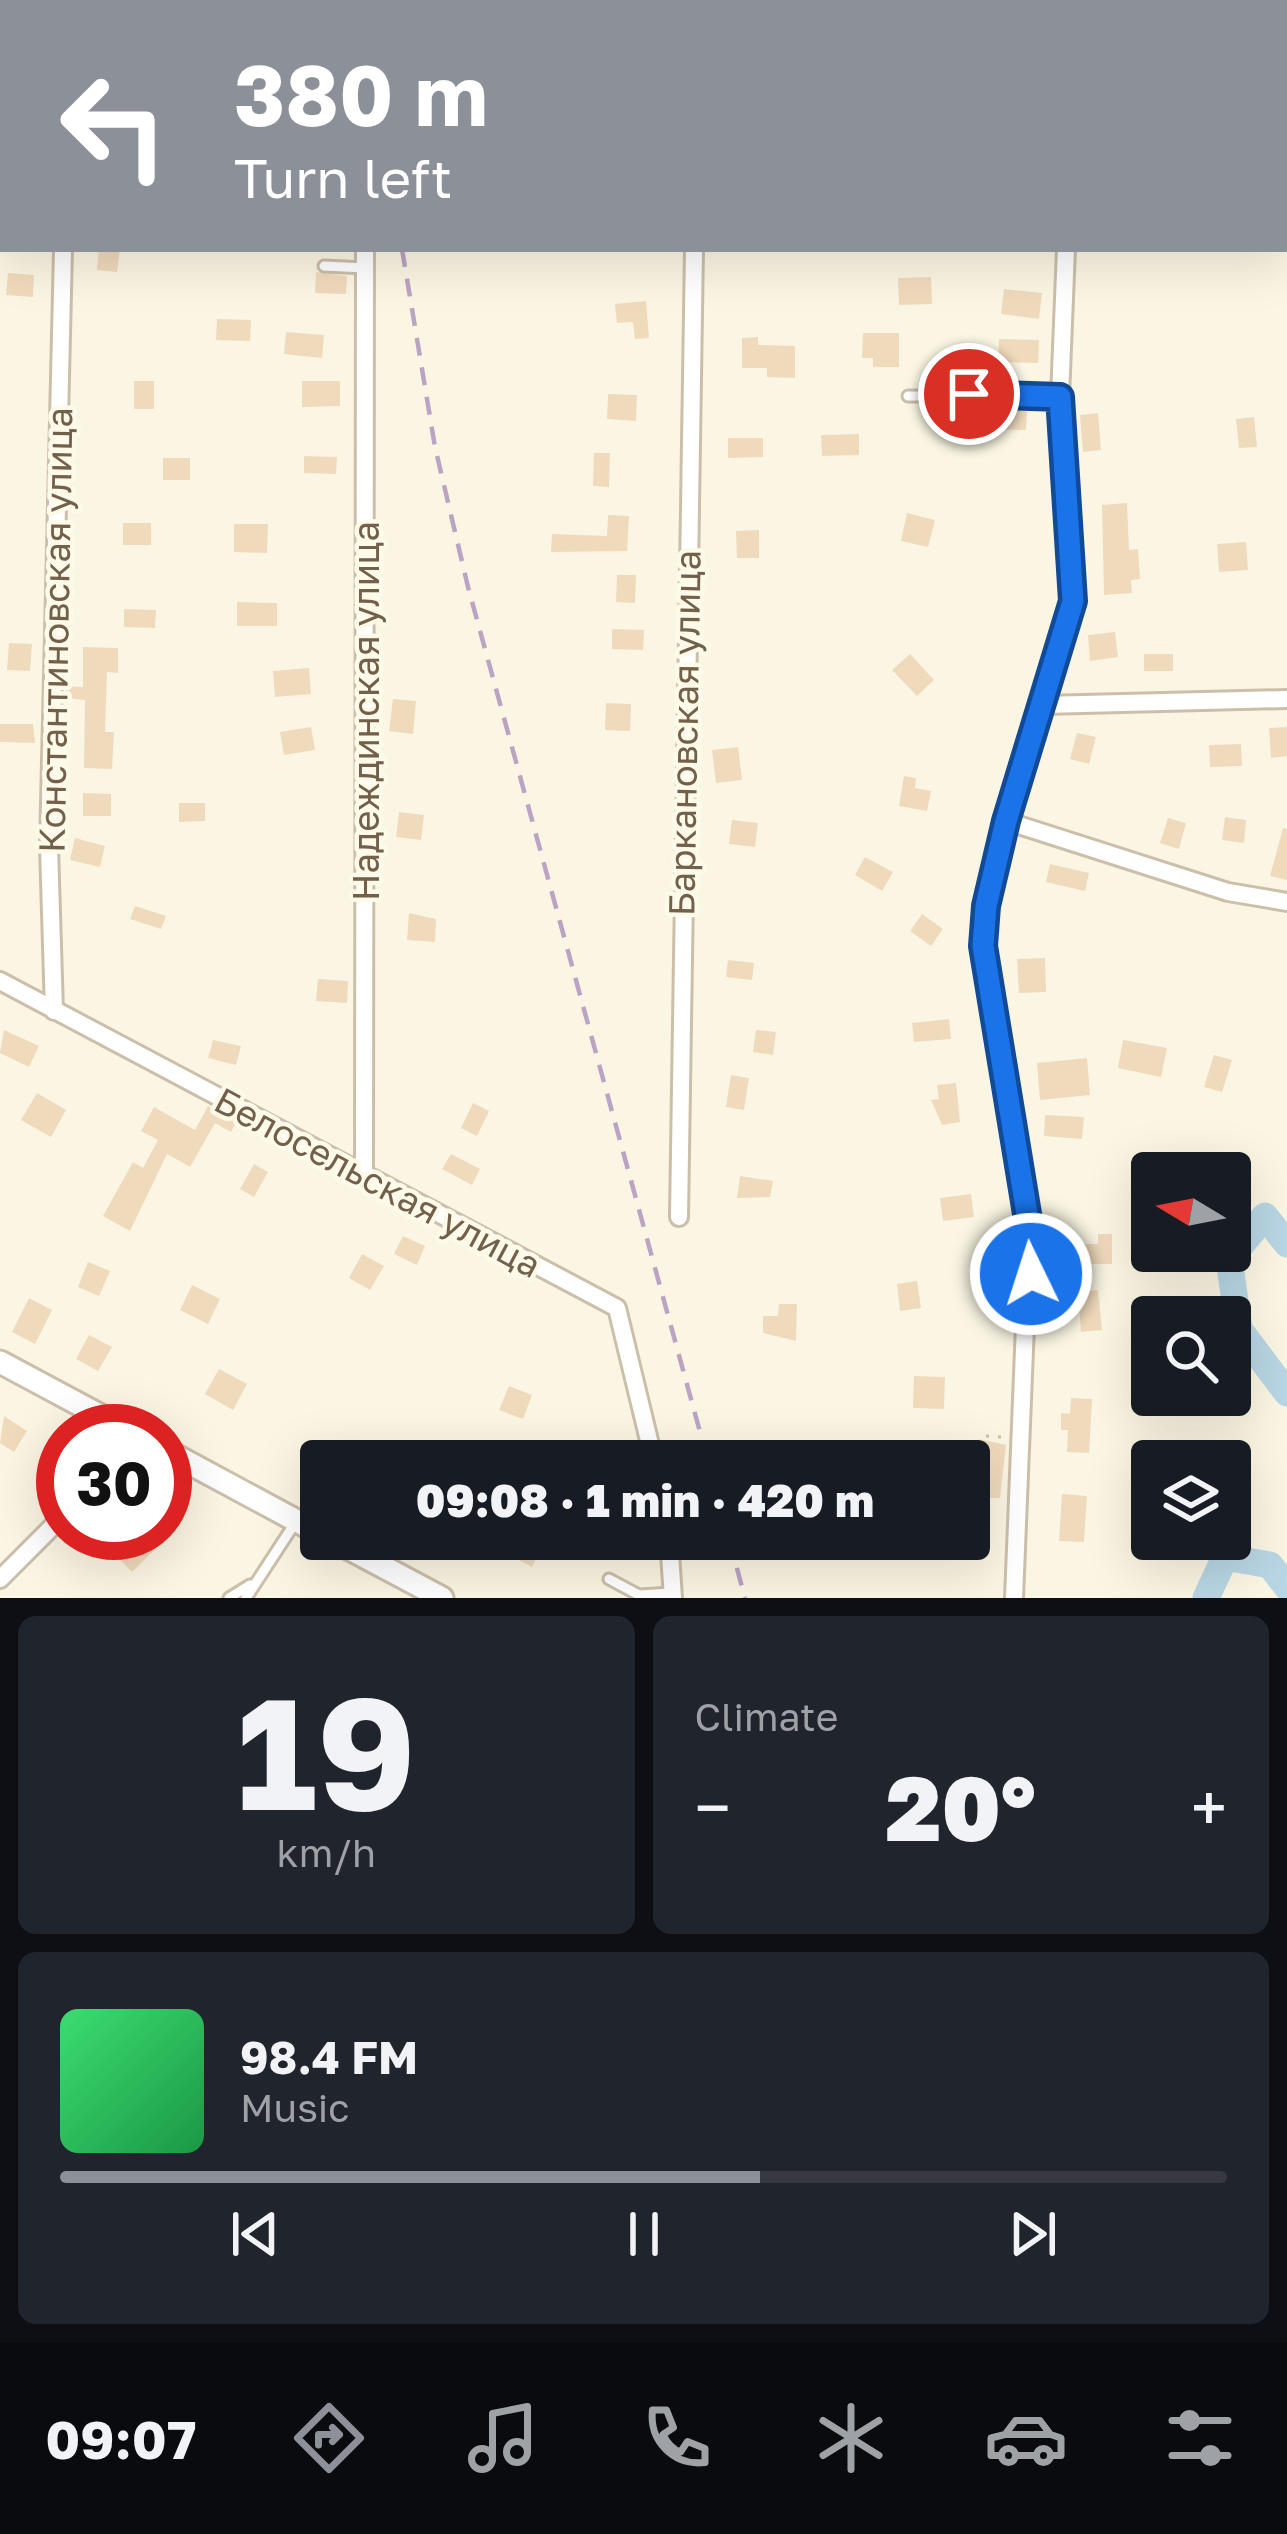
<!DOCTYPE html>
<meta charset="utf-8">
<style>
:root{--surface:#171b24;--page:#20242c;--text:#f1f3f6;--muted:#9ea1a6;--line:#363941;--accent:#8c9099}
body{margin:0;font-family:"Golos Text",sans-serif;background:var(--page);color:var(--text);height:100vh;display:flex;flex-direction:column;font-size:45px;white-space:nowrap}
*{box-sizing:border-box;margin:0}
p{font-size:39px;color:var(--muted)}
.icon{flex:none;width:66px;height:66px;fill:none;stroke:currentColor;stroke-width:2;stroke-linecap:round;stroke-linejoin:round}
.map{position:relative;height:1598px;overflow:hidden}
.side{display:flex;flex-direction:column;gap:18px;padding:18px;background:#0d0f14;flex:1}
.side>*{flex:none}
.banner{position:absolute;left:0px;top:0px;width:1287px;height:252px;box-shadow:0 12px 48px #0002;background:#8c9099;color:#fff;overflow:hidden}
.needle{width:78px;rotate:280deg}
.fabs{position:absolute;left:1131px;top:1152px;display:grid;gap:24px}
.fabs a{display:grid;place-items:center;width:120px;height:120px;border-radius:12px;background:var(--surface);box-shadow:0 12px 48px #0002;font-size:60px}
.speed{position:absolute;left:36px;top:1404px;display:flex;gap:24px;font-size:60px;font-weight:700;text-align:center}
.speed>*{display:grid;place-content:center;width:156px;height:156px;border-radius:50%;background:var(--surface);box-shadow:0 12px 48px #0002;line-height:1}
.speed .limit{border:18px solid #d22;background:#fff;color:#111}
.pin{position:absolute;display:grid;place-items:center;width:102px;height:102px;color:#fff;margin:-51px;border:6px solid #fff;border-radius:50%;box-shadow:0 3px 12px #0007}
.me{position:absolute;width:132px;margin:-66px;rotate:356deg;stroke-linejoin:round;filter:drop-shadow(0 0 9px #0008)}
.turn{display:flex;align-items:center;gap:42px;height:252px;padding:0 36px;font-size:54px}
.turn .icon{width:156px;height:156px;stroke-width:2.5}
.turn b{display:block;font-size:84px;line-height:102px}
.big{font-size:90px;font-weight:800;line-height:1.1}
.side .card{flex:1;display:flex;flex-direction:column;justify-content:center;gap:18px;min-width:0;padding:0 42px;border-radius:18px;background:var(--page)}
.side .dial{align-items:center;gap:0}
.dial b{font-size:156px;line-height:1}
.song{display:flex;align-items:center;gap:36px}
.cover{width:144px;height:144px;border-radius:18px;background:linear-gradient(135deg,hsl(140 70% 55%),hsl(140 70% 35%))}
.played{height:12px;border-radius:6px;background:linear-gradient(90deg,var(--accent) 60%,var(--line) 60%)}
.keys{display:flex;justify-content:space-around;direction:ltr}
.heat{display:flex;justify-content:space-between;align-items:center;font-size:66px;direction:ltr}
.side .tiles{flex:1;display:grid;gap:18px;grid-template-columns:1fr 1fr}
.card:last-child{grid-column:span 2}
.trip{position:absolute;left:300px;top:1440px;width:690px;height:120px;border-radius:12px;background:var(--surface);box-shadow:0 12px 48px #0002;font-weight:800;line-height:120px;text-align:center}
.menu{display:flex;height:192px;justify-content:space-around;align-items:center;background:#090b0e;color:var(--muted)}
.menu .icon{width:84px;height:84px}
.menu .active{color:var(--accent)}
.menu b{font-size:54px;color:var(--text)}
.map>svg:first-child{display:block}
.lines{fill:none;stroke-linecap:round;stroke-linejoin:round}
.river{stroke:#b9d6e4;stroke-width:27}
.building{fill:#f0dabc}
.service-casing{stroke:#ccbfaa;stroke-width:15}
.minor-casing{stroke:#ccbfaa;stroke-width:22}
.tertiary-casing{stroke:#ccbfaa;stroke-width:27}
.path{stroke:#d4bd9f;stroke-width:3;stroke-dasharray:3 9;stroke-linecap:butt}
.service{stroke:#fff;stroke-width:9}
.minor{stroke:#fff;stroke-width:16}
.tertiary{stroke:#fff;stroke-width:21}
.rail{stroke:#bba3c4;stroke-width:4.5;stroke-dasharray:18 12;stroke-linecap:butt}
.route-casing{stroke:#114b97;stroke-width:30}
.route{stroke:#1a73e8;stroke-width:21}
.labels{text-anchor:middle;dominant-baseline:central;stroke-width:9;stroke-linejoin:round;paint-order:stroke}
.street-label{font-size:36px;fill:#73604a;stroke:#fefae9}
</style>
<div class="map">
<svg width="1287" height="1598" viewBox="0 0 1287 1598">
<rect width="100%" height="100%" fill="#fbf6e3"/>
<g class="lines">
<path class="river" d="M 1234,0 L 1234,3
M 1284,158 L 1287,162
M 1287,1244 L 1265,1216 L 1229,1259 L 1239,1329 L 1287,1393
M 1206,1598 L 1225,1557 L 1270,1565 L 1287,1587"/>
</g>
<path class="building" d="M 99,249 L 120,249 L 117,272 L 97,270 Z
M 316,272 L 347,276 L 346,294 L 315,293 Z
M 8,273 L 34,275 L 33,297 L 6,295 Z
M 931,277 L 932,304 L 899,305 L 898,278 Z
M 1004,289 L 1042,293 L 1039,319 L 1001,314 Z
M 646,301 L 649,338 L 635,339 L 633,322 L 617,323 L 615,304 Z
M 217,319 L 251,320 L 250,341 L 216,340 Z
M 286,332 L 324,335 L 322,358 L 284,354 Z
M 863,333 L 899,333 L 899,367 L 873,367 L 873,358 L 862,358 Z
M 758,337 L 758,345 L 795,346 L 795,378 L 767,377 L 767,368 L 742,368 L 742,338 Z
M 999,339 L 1039,340 L 1038,363 L 998,362 Z
M 134,381 L 154,381 L 154,409 L 134,409 Z
M 302,381 L 340,381 L 340,406 L 302,407 Z
M 608,394 L 637,395 L 636,421 L 607,419 Z
M 998,410 L 1027,411 L 1026,430 L 997,429 Z
M 1098,413 L 1101,450 L 1083,452 L 1080,415 Z
M 1254,417 L 1257,447 L 1239,448 L 1236,419 Z
M 859,434 L 859,455 L 822,456 L 821,435 Z
M 728,438 L 763,438 L 763,457 L 728,458 Z
M 594,453 L 610,453 L 609,487 L 593,486 Z
M 304,456 L 337,457 L 336,474 L 304,473 Z
M 163,458 L 190,458 L 190,480 L 163,480 Z
M 1127,503 L 1129,550 L 1138,549 L 1140,579 L 1131,580 L 1132,593 L 1104,595 L 1102,505 Z
M 907,513 L 935,520 L 928,547 L 901,541 Z
M 608,515 L 629,516 L 627,551 L 551,552 L 552,534 L 607,536 Z
M 123,523 L 151,523 L 151,545 L 123,545 Z
M 234,524 L 268,524 L 267,553 L 234,552 Z
M 759,530 L 759,558 L 737,558 L 736,531 Z
M 1246,542 L 1248,570 L 1219,572 L 1217,544 Z
M 617,575 L 636,575 L 635,603 L 616,602 Z
M 237,602 L 277,603 L 277,626 L 237,626 Z
M 124,609 L 156,610 L 155,628 L 124,627 Z
M 612,629 L 644,630 L 643,650 L 612,649 Z
M 1115,632 L 1118,657 L 1090,661 L 1088,635 Z
M 9,643 L 32,644 L 30,671 L 7,670 Z
M 83,647 L 118,648 L 118,673 L 107,672 L 105,732 L 114,732 L 112,769 L 84,768 L 85,700 L 65,698 L 66,686 L 83,687 Z
M 910,654 L 934,680 L 917,696 L 892,670 Z
M 1144,654 L 1173,654 L 1173,671 L 1144,671 Z
M 309,668 L 311,694 L 275,697 L 273,671 Z
M 393,699 L 416,701 L 413,734 L 389,731 Z
M 606,703 L 631,704 L 630,731 L 605,730 Z
M 0,724 L 33,724 L 35,743 L 0,742 Z
M 311,727 L 315,750 L 284,755 L 280,732 Z
M 1287,727 L 1287,756 L 1271,758 L 1269,728 Z
M 1077,733 L 1096,737 L 1089,764 L 1070,759 Z
M 1241,744 L 1242,766 L 1210,767 L 1209,745 Z
M 738,747 L 742,780 L 716,783 L 712,750 Z
M 904,776 L 916,778 L 915,788 L 931,791 L 927,811 L 899,806 Z
M 83,793 L 111,794 L 111,816 L 83,816 Z
M 179,803 L 205,803 L 205,821 L 179,822 Z
M 399,812 L 424,815 L 421,840 L 396,837 Z
M 1225,817 L 1246,820 L 1244,843 L 1222,840 Z
M 1168,818 L 1186,823 L 1179,849 L 1160,843 Z
M 732,820 L 758,823 L 755,847 L 729,844 Z
M 1283,828 L 1287,829 L 1287,880 L 1270,876 Z
M 75,838 L 105,846 L 100,867 L 70,860 Z
M 865,857 L 893,872 L 882,891 L 855,875 Z
M 1050,864 L 1089,873 L 1085,891 L 1046,882 Z
M 135,906 L 166,916 L 161,929 L 130,919 Z
M 409,913 L 436,919 L 435,942 L 407,940 Z
M 922,914 L 943,929 L 931,946 L 910,931 Z
M 1045,958 L 1046,992 L 1019,993 L 1017,959 Z
M 728,960 L 754,963 L 752,980 L 726,977 Z
M 318,979 L 348,981 L 347,1003 L 316,1001 Z
M 949,1019 L 951,1039 L 914,1042 L 912,1023 Z
M 4,1030 L 39,1046 L 29,1067 L 0,1053 Z
M 756,1030 L 776,1032 L 773,1055 L 753,1052 Z
M 213,1040 L 241,1046 L 236,1065 L 208,1058 Z
M 1123,1040 L 1167,1048 L 1161,1077 L 1118,1068 Z
M 1214,1055 L 1232,1060 L 1222,1092 L 1204,1087 Z
M 1087,1058 L 1090,1095 L 1040,1100 L 1037,1063 Z
M 731,1075 L 749,1078 L 744,1110 L 726,1107 Z
M 956,1083 L 960,1122 L 942,1125 L 931,1100 L 939,1099 L 937,1085 Z
M 37,1093 L 66,1110 L 51,1137 L 21,1120 Z
M 473,1103 L 489,1111 L 477,1136 L 461,1128 Z
M 208,1106 L 237,1121 L 231,1132 L 215,1123 L 190,1167 L 167,1154 L 130,1231 L 103,1216 L 133,1162 L 143,1168 L 158,1140 L 141,1131 L 154,1107 L 195,1130 Z
M 1045,1115 L 1084,1117 L 1082,1139 L 1044,1136 Z
M 451,1154 L 480,1169 L 472,1185 L 442,1169 Z
M 254,1164 L 268,1172 L 254,1197 L 240,1189 Z
M 740,1176 L 773,1181 L 770,1197 L 737,1198 Z
M 971,1194 L 974,1217 L 943,1221 L 940,1198 Z
M 1098,1234 L 1112,1234 L 1112,1264 L 1074,1264 L 1074,1244 L 1098,1244 Z
M 403,1236 L 425,1246 L 417,1265 L 394,1254 Z
M 362,1254 L 384,1266 L 370,1290 L 349,1278 Z
M 88,1262 L 110,1271 L 99,1296 L 78,1287 Z
M 917,1281 L 921,1308 L 900,1311 L 897,1284 Z
M 192,1285 L 220,1299 L 208,1324 L 180,1310 Z
M 1098,1290 L 1102,1330 L 1081,1332 L 1078,1292 Z
M 29,1298 L 52,1310 L 35,1344 L 12,1332 Z
M 779,1304 L 797,1304 L 796,1341 L 763,1333 L 763,1316 L 778,1316 Z
M 89,1335 L 112,1347 L 98,1371 L 76,1359 Z
M 219,1369 L 247,1384 L 233,1410 L 205,1394 Z
M 914,1376 L 945,1377 L 944,1409 L 913,1408 Z
M 509,1386 L 532,1395 L 523,1419 L 499,1410 Z
M 1071,1398 L 1092,1399 L 1089,1453 L 1067,1452 L 1068,1430 L 1061,1430 L 1061,1413 L 1070,1414 Z
M 4,1416 L 27,1431 L 14,1452 L 0,1443 Z
M 979,1439 L 1006,1445 L 1000,1498 L 974,1498 Z
M 1062,1494 L 1087,1496 L 1084,1542 L 1059,1541 Z
M 165,1507 L 181,1524 L 132,1572 L 94,1533 L 165,1533 Z
M 525,1539 L 543,1544 L 532,1567 L 515,1558 Z"/>
<g class="lines">
<g class="service-casing">
<path id="service" d="M 324,266 L 366,268
M 908,396 L 1060,397
M 609,1579 L 639,1595 L 672,1593
M 229,1598 L 250,1585
M 246,1598 L 295,1523"/>
</g>
<g class="minor-casing">
<path id="minor" d="M 346,0 L 346,3
M 985,0 L 986,3
M 68,3 L 68,0
M 701,3 L 701,0
M 1043,705 L 1287,699
M 1006,821 L 1228,892 L 1287,902
M 0,981 L 617,1308 L 654,1461
M 54,1011 L 49,847 L 63,249
M 364,1174 L 365,249
M 679,1217 L 694,249
M 669,1539 L 673,1598
M 0,1579 L 63,1516
M 1014,1598 L 1029,1226 L 983,946 L 986,906 L 1006,821 L 1073,601 L 1060,397 L 1066,249"/>
</g>
<g class="tertiary-casing">
<path id="tertiary" d="M 0,1362 L 129,1431
M 165,1450 L 321,1534
M 331,1539 L 442,1598"/>
</g>
<path class="path" d="M 986,1436 L 1002,1437"/>
<use href="#service" class="service"/>
<use href="#minor" class="minor"/>
<use href="#tertiary" class="tertiary"/>
<path class="rail" d="M 383,0 L 383,3
M 402,249 L 435,447 L 468,587 L 708,1461
M 729,1539 L 745,1598"/>
</g>
<g class="lines">
<g class="route-casing">
<path id="route" d="M 969,394 L 1060,397 L 1073,601 L 1006,821 L 986,906 L 983,946 L 1029,1226 L 1031,1274"/>
</g>
<use href="#route" class="route"/>
</g>
<g class="labels">
<g class="street-label">
<text transform="translate(55 630) rotate(-89)">Константиновская улица</text>
<text transform="translate(365 711) rotate(-90)">Надеждинская улица</text>
<text transform="translate(684 733) rotate(-89)">Баркановская улица</text>
<text transform="translate(378 1182) rotate(28)">Белосельская улица</text>
</g>
</g>
</svg>
<div class="fabs">
<a><svg class="needle" viewBox="-14 -14 28 28"><path d="M0-13l5 13h-10z" fill="#e53935"/><path d="M0 13l5-13h-10z" fill="#9ea1a6"/></svg></a>
<a><svg class="icon" aria-label="search" viewBox="0 0 24 24"><circle cx="10" cy="10" r="6"/><path d="M15 15l6 6"/></svg></a>
<a><svg class="icon" aria-label="layers" viewBox="0 0 24 24"><path d="M12 4l9 5-9 5-9-5zM3 14l9 5 9-5"/></svg></a>
</div>
<div class="speed"><div class="limit">30</div></div>
<div class="pin" style="left:969px;top:394px;background:#d93025"><svg class="icon" aria-label="arrive" viewBox="0 0 24 24"><path d="M6 21V4h12l-3 4 3 4H6"/></svg></div>
<svg class="me" style="left:1031px;top:1274px" viewBox="-20 -20 40 40"><circle r="17" fill="#1a73e8" stroke="#fff" stroke-width="3"/><path d="M0-11L8 9 0 5-8 9z" fill="#fff"/></svg>
<div class="trip">09:08 · 1 min · 420 m</div>
<div class="banner">
<div class="turn"><svg class="icon" aria-label="left" viewBox="0 0 24 24"><path d="M17 20v-9H6M10 6l-5 5 5 5"/></svg><div><b>380 m</b>Turn left</div></div>
</div>
</div>
<section class="side">
<div class="tiles">
<div class="card dial"><b>19</b><p>km/h</p></div>
<div class="card"><p>Climate</p>
<div class="heat"><a>−</a><b class="big">20°</b><a>+</a></div>
</div>
<div class="card">
<div class="song"><i class="cover"></i><div><b>98.4 FM</b><p>Music</p></div></div>
<div class="played"></div>
<div class="keys"><svg class="icon" aria-label="previous" viewBox="0 0 24 24"><path d="M18 5L8 12l10 7zM5 5v14"/></svg><svg class="icon" aria-label="pause" viewBox="0 0 24 24"><path d="M8 5v14M16 5v14"/></svg><svg class="icon" aria-label="next" viewBox="0 0 24 24"><path d="M6 5l10 7-10 7zM19 5v14"/></svg></div>
</div>
</div>
</section>
<nav class="menu">
<b>09:07</b>
<svg class="icon active" aria-label="directions" viewBox="0 0 24 24"><path d="M12 3l9 9-9 9-9-9zM9 14v-3h6M13 9l2 2-2 2"/></svg>
<svg class="icon" aria-label="music" viewBox="0 0 24 24"><path d="M9 18V5l10-2v13"/><circle cx="6" cy="18" r="3"/><circle cx="16" cy="16" r="3"/></svg>
<svg class="icon" aria-label="phone" viewBox="0 0 24 24"><path d="M5 4h4l2 5-3 2q2 4 5 5l2-3 5 2v4C11 20 4 13 5 4z"/></svg>
<svg class="icon" aria-label="climate" viewBox="0 0 24 24"><path d="M12 3v18M4 7l16 10M4 17L20 7"/></svg>
<svg class="icon" aria-label="car" viewBox="0 0 24 24"><path d="M5 17H2v-5l4-1 3-4h7l3 4 3 1v5h-3M9 17h6M6 11h13"/><circle cx="7" cy="17" r="2"/><circle cx="17" cy="17" r="2"/></svg>
<svg class="icon" aria-label="filters" viewBox="0 0 24 24"><path d="M4 7h16M4 17h16"/><circle cx="9" cy="7" r="2"/><circle cx="15" cy="17" r="2"/></svg>
</nav>
